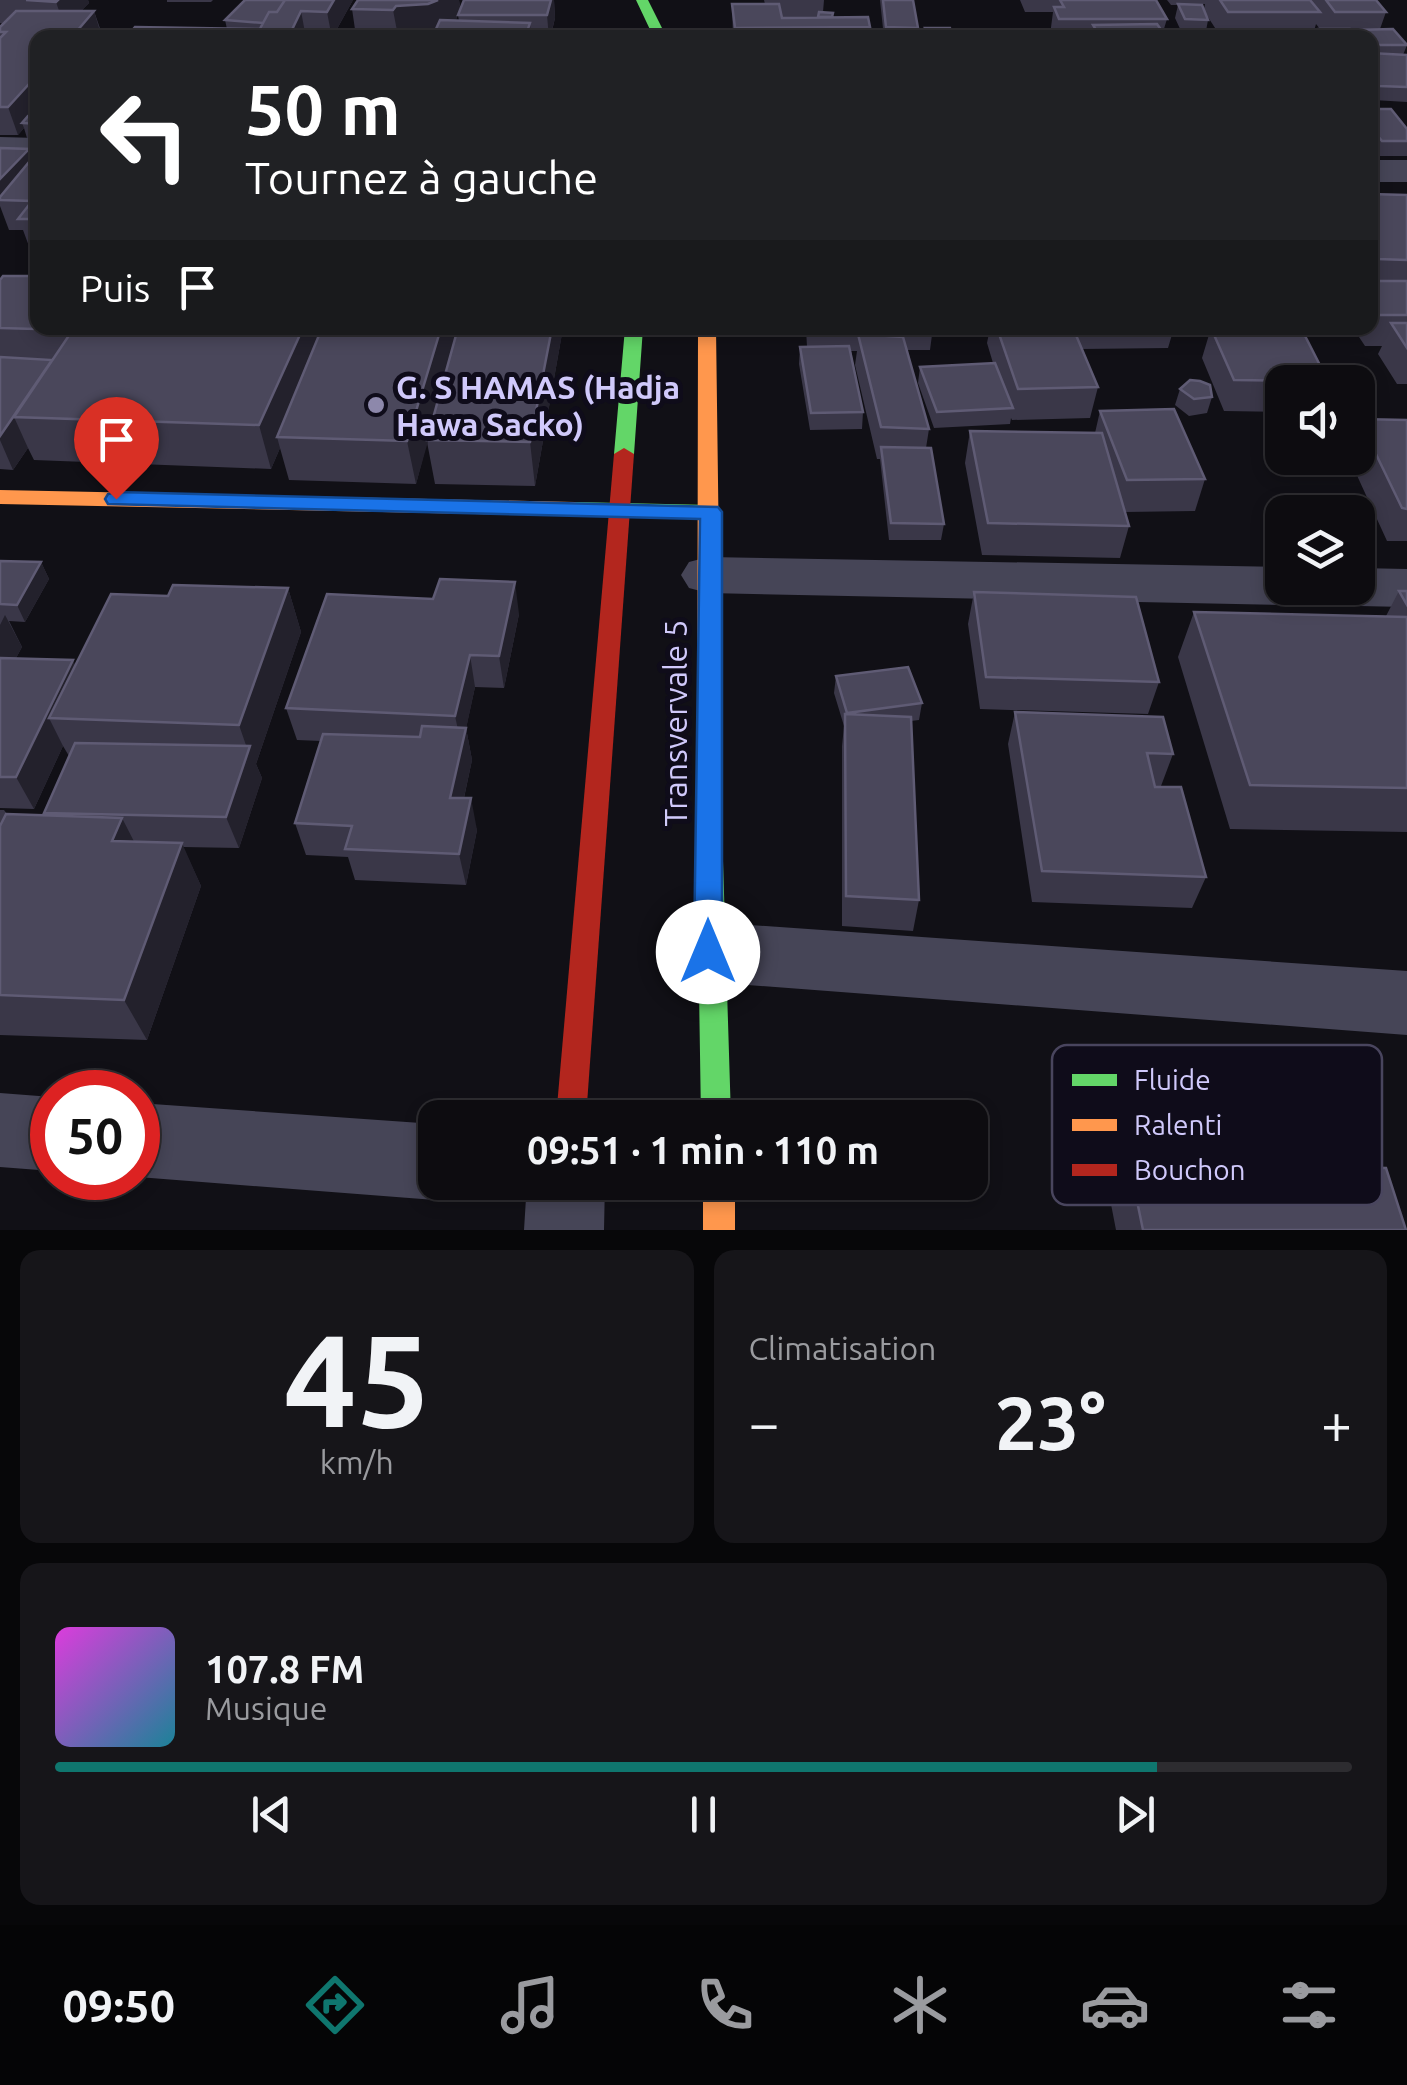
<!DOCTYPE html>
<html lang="fr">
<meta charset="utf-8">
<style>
:root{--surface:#0d0c10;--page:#161519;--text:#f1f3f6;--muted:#9a9b9f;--line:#2d2c30;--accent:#0f766e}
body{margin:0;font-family:Ubuntu,sans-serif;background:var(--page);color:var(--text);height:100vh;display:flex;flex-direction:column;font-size:38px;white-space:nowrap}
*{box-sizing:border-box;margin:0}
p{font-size:32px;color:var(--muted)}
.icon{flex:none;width:55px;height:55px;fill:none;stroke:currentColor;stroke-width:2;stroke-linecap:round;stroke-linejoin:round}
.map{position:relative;height:1230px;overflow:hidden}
.side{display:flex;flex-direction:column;gap:20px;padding:20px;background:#070709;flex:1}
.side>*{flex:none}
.top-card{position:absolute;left:30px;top:30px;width:1348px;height:305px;border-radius:20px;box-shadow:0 5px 15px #0003,0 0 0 2px var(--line);background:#202124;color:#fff;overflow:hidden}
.controls{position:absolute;left:1265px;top:365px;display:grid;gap:20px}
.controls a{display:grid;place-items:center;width:110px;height:110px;border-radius:20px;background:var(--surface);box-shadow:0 5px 15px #0003,0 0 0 2px var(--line);font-size:50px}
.speed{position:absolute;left:30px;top:1070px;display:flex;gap:20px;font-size:50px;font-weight:700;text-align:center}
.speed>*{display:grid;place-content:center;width:130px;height:130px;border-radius:50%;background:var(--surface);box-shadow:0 5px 15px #0003,0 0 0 2px var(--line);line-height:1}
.speed .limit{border:15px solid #d22;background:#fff;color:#111}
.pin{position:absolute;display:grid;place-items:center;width:85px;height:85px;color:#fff;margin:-102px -42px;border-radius:50% 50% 50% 0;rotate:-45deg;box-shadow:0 0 10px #0007}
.pin .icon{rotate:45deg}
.me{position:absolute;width:110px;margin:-55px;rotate:0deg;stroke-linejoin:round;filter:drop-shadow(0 0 8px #0008)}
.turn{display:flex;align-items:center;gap:35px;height:210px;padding:0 50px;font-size:45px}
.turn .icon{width:130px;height:130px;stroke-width:2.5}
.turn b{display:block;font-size:70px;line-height:85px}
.then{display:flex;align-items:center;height:95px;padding:0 50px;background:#0003;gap:20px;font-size:38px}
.big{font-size:75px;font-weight:600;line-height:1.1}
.side .card{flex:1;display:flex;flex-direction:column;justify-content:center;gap:15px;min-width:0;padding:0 35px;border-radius:20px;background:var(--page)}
.side .dial{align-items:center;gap:0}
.dial b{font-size:130px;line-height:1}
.song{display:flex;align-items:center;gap:30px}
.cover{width:120px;height:120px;border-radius:15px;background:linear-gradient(135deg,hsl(300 70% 55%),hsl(190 70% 35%))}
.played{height:10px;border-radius:5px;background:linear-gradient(90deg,var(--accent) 85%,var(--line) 85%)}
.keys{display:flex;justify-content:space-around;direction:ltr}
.heat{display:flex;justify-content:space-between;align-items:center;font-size:55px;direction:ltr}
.side .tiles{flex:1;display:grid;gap:20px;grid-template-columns:1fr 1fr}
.card:last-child{grid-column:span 2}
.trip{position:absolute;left:418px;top:1100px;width:570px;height:100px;border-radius:20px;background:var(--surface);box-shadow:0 5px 15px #0003,0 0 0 2px var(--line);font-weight:600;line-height:100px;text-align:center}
.tab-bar{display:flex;height:160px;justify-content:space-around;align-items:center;background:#050506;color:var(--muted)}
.tab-bar .icon{width:70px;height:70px}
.tab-bar .current{color:var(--accent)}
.tab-bar b{font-size:45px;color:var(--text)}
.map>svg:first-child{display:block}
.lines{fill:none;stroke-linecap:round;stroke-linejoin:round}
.street{fill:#464557;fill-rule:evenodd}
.fast{fill:#63d668;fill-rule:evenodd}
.slow{fill:#ff974d;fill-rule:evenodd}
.jam{fill:#b3261e;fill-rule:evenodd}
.wall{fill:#3a3748;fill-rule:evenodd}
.shaded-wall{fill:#23212c}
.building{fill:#4a475b;stroke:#5f5b74;stroke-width:2.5}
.route{fill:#1a73e8;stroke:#114b97;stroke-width:2.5}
.poi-dot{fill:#8d88ab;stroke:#0f0c1a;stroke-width:4}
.labels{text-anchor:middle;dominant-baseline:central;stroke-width:10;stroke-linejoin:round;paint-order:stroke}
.poi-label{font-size:32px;font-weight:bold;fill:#d0c9fb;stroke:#0f0c1a;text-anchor:start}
.street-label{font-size:32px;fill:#d0c9fb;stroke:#0f0c1a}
.key{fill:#0f0c1a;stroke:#49455e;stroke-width:2.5}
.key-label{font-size:28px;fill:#d0c9fb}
</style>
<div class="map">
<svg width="1407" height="1230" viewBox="0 0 1407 1230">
<rect width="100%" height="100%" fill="#111016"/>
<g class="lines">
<path class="street" d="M 0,137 L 38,138 L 38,160 L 0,159 Z
M 1370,160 L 1407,160 L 1407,182 L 1370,182 Z
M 708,557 L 1282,567 L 1282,588 L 1308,588 L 1301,599 L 1282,605 L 708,593 L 689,588 L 681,575 L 689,562 Z
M 1358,568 L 1407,569 L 1407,607 L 1358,606 L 1339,600 L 1331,588 L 1358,588 Z
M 708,922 L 1407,971 L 1407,1035 L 708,982 L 684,973 L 674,952 L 684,931 Z
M 0,1093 L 52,1097 L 52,1171 L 0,1167 Z
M 138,1103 L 435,1124 L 435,1182 L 465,1182 L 462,1189 L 435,1200 L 138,1177 Z
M 527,1182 L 605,1182 L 604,1230 L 524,1230 Z"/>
<path class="fast" d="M 636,0 L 648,0 L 667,38 L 654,38 Z
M 625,328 L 643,328 L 634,454 L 624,460 L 614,454 Z
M 575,502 L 711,505 L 721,512 L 711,519 L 568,514 L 565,509 L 568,504 Z
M 710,850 L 719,853 L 723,861 L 731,1118 L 701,1118 L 697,861 L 701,853 Z"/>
<path class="slow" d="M 698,328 L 716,328 L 723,861 L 719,869 L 710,872 L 701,869 L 697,861 Z
M 0,490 L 575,502 L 585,509 L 575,516 L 0,504 Z
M 703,1182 L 735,1182 L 735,1230 L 703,1230 Z"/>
<path class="jam" d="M 624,448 L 634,454 L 586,1118 L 556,1118 L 614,454 Z"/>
</g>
<path class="wall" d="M 0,0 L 88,0 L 89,3 L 81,11 L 94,11 L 103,37 L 38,38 L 38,113 L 34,116 L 38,116 L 38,138 L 27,138 L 24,128 L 18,135 L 0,135 L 0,27 L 3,24 L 0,23 Z
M 167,0 L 213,0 L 211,2 L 167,2 Z
M 353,0 L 332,38 L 126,38 L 227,29 L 225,20 Z
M 358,0 L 459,0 L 460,7 L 456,20 L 454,21 L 459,21 L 458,15 L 464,0 L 554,0 L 555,18 L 552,31 L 575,30 L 576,38 L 432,38 L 436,28 L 432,30 L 401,33 L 398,36 L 356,36 L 352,9 Z
M 764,0 L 824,0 L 823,12 L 832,17 L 870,27 L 870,38 L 733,38 L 732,4 L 765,4 Z
M 880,0 L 913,0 L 918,28 L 917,38 L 884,38 Z
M 1020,0 L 1156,0 L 1167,19 L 1163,32 L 1167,38 L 1031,38 L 1031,35 L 1050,35 L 1053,12 L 1025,12 Z
M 1167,0 L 1376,0 L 1386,12 L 1380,29 L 1407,45 L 1403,55 L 1407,55 L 1407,102 L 1373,100 L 1371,96 L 1370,98 L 1370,38 L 1318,38 L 1320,29 L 1316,24 L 1312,38 L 1179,38 L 1181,31 L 1175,18 L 1178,5 L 1171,5 ZM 1205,4 L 1204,9 L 1190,5 ZM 1206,14 L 1217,31 L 1206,31 L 1208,20 Z
M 925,28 L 952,34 L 952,38 L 924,38 Z
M 1370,109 L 1407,129 L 1407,156 L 1376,156 L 1370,148 Z
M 0,148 L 32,158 L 38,156 L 38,249 L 30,249 L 23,230 L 9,230 L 0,206 Z
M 1370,194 L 1407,195 L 1407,384 L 1397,384 L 1378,354 L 1382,346 L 1365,346 L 1353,328 L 1370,328 Z
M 0,280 L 563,328 L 535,486 L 435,484 L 427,442 L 416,484 L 289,480 L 280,448 L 271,469 L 34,460 L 28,448 L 13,470 L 0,469 Z
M 806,328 L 889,328 L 888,336 L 891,336 L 890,328 L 973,328 L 972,335 L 932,335 L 930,350 L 906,350 L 929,429 L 926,448 L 944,524 L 941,540 L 889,540 L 880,459 L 877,459 L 855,365 L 857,351 L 851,351 L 863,412 L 862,429 L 810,430 L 799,364 L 800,347 L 807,347 Z
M 987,328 L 1174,328 L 1168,348 L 1082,349 L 1098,387 L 1090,418 L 1012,420 L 1011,418 L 1010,424 L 934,428 L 918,383 L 920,367 L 993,363 L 987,343 L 989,333 Z
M 1211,328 L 1328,381 L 1328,382 L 1282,382 L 1282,412 L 1224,411 L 1202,358 Z
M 1180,389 L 1212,397 L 1207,413 L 1189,416 L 1175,405 Z
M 1100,411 L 1205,479 L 1195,511 L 1125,512 L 1129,526 L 1120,558 L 982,555 L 965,463 L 970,431 L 1095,433 Z
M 1359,419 L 1407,420 L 1407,541 L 1387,541 L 1349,458 L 1358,458 L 1358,423 Z
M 0,561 L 41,562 L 49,579 L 25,622 L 9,621 L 22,647 L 16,658 L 75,665 L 168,596 L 288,588 L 301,632 L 256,764 L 262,778 L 239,848 L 183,847 L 201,886 L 147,1040 L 0,1035 L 0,810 L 4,810 L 7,814 L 45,816 L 44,813 L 69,756 L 63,746 L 34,809 L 0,808 Z
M 1399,591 L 1407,591 L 1407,832 L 1230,829 L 1178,657 L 1194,612 L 1386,616 Z
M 974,592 L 1159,682 L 1148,714 L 980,709 L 968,624 Z
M 519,614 L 504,688 L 475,687 L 466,728 L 472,760 L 464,798 L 477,830 L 466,885 L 355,880 L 348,857 L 306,855 L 295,823 L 321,741 L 297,740 L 286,708 Z
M 836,676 L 922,703 L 919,720 L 911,721 L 919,900 L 913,931 L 842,926 L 842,746 L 844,726 L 834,693 Z
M 1015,712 L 1173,754 L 1161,786 L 1155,786 L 1206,877 L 1192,908 L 1032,902 L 1008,744 Z
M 1129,1162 L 1406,1230 L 1116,1230 L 1110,1199 Z"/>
<path class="shaded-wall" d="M 58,0 L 88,0 L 89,3 L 65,28 L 56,2 Z
M 334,0 L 353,0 L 332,38 L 327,12 Z
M 438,0 L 459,0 L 460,7 L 456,20 L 432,30 L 401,33 L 398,36 L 393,10 L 396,6 Z
M 551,0 L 554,0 L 555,18 L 550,38 L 549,38 L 547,15 Z
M 94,11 L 102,38 L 71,38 Z
M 301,11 L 306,38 L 288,38 Z
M 530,23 L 531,38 L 525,38 Z
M 38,74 L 38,113 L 28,123 L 22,123 L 24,128 L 18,135 L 8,107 Z
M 29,149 L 34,164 L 0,200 L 0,179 Z
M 303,328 L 332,328 L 277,437 L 280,448 L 271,469 L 259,425 Z
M 441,328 L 460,328 L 416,484 L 407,441 Z
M 552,328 L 563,328 L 535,486 L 530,442 Z
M 54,360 L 14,417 L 28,448 L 13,470 L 0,440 L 0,436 Z
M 41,562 L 49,579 L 25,622 L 17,605 Z
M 515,582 L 519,614 L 504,688 L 499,656 Z
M 288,588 L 301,632 L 256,764 L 262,778 L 239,848 L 226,817 L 248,751 L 239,725 Z
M 5,615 L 22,647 L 2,684 L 0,679 L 0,625 Z
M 470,655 L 475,687 L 462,748 L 455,716 Z
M 73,660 L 88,692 L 49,718 L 63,746 L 34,809 L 16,777 Z
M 466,728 L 472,760 L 457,830 L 450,798 Z
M 471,798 L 477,830 L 466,885 L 459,854 Z
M 122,818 L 144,861 L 112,841 Z
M 182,843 L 201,886 L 147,1040 L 124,1000 Z"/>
<path class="building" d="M 26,0 L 58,0 L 56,2 Z
M 245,0 L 285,0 L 277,12 L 269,12 L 263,23 L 225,20 Z
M 285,0 L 334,0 L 327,12 L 301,11 L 288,38 L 255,38 L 269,12 L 277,12 Z
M 358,0 L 438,0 L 428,4 L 396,6 L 393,10 L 352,9 Z
M 464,0 L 551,0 L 547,15 L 458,15 Z
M 883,0 L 913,0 L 918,28 L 886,27 Z
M 1060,0 L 1156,0 L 1167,19 L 1059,19 L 1054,7 L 1064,7 Z
M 1220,0 L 1310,0 L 1320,12 L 1228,12 Z
M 1326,0 L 1376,0 L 1386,12 L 1335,12 Z
M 732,4 L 779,4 L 782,18 L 868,17 L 870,27 L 735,28 Z
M 1178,4 L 1202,5 L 1208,20 L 1185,19 Z
M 16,11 L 94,11 L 71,38 L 38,38 L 38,74 L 8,107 L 0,107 L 0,38 L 6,32 L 0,32 L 0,27 Z
M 819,12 L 833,13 L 832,17 L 818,17 Z
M 440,20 L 530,23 L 525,38 L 432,38 Z
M 1157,24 L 1167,38 L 1101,38 L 1093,25 Z
M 135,27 L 258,29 L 252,38 L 126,38 Z
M 925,28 L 950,28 L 952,34 L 928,35 Z
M 1320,29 L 1350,29 L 1357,38 L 1327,38 Z
M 1393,29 L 1407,45 L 1370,45 L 1370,38 L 1362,38 L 1355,30 Z
M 575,30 L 575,38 L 541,38 L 542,31 Z
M 1180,31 L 1234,32 L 1238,38 L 1184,38 Z
M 855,32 L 856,38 L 765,38 L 765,33 Z
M 1031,35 L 1074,35 L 1075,38 L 1032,38 Z
M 1370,53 L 1407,55 L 1407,87 L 1379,86 L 1370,72 Z
M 1370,109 L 1391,109 L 1407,129 L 1407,141 L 1382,141 L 1373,130 L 1376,123 L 1370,118 Z
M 28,116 L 38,116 L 38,124 L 22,123 Z
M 0,148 L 29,149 L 0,179 Z
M 34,156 L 38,156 L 38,219 L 18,219 L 32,201 L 0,200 L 0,197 Z
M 1370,194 L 1407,195 L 1407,260 L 1378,259 L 1370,244 Z
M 3,276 L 38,276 L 38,328 L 73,328 L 72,330 L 0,328 L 0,280 Z
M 1370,281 L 1407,281 L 1407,315 L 1377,315 L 1370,304 Z
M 1391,323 L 1407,323 L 1407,348 Z
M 74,328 L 303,328 L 259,425 L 14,417 Z
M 322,328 L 441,328 L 407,441 L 277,437 Z
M 458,328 L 552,328 L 530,442 L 427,440 Z
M 997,328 L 1073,328 L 1098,387 L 1018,389 Z
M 1211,328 L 1301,328 L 1328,381 L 1234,380 Z
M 858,334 L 903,337 L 929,429 L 881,427 Z
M 849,346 L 863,412 L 811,413 L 800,347 Z
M 0,357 L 52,360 L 0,436 Z
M 995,363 L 1013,408 L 937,412 L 920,367 Z
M 1190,380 L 1200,381 L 1210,385 L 1212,397 L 1194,399 L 1180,389 Z
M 1174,409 L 1205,479 L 1127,480 L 1100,411 Z
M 1359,419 L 1407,420 L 1407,509 L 1402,508 Z
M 970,431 L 1102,433 L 1129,526 L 988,523 Z
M 881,447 L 931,448 L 944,524 L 891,523 Z
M 0,561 L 41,562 L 17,605 L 0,604 Z
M 440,579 L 515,582 L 499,656 L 470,655 L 455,716 L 286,708 L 327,594 L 433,599 Z
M 173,585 L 288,588 L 239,725 L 49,718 L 111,594 L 168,596 Z
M 1399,591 L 1407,591 L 1407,605 Z
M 974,592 L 1136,597 L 1159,682 L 986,677 Z
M 1194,612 L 1407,617 L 1407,788 L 1250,785 Z
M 0,658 L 73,660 L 16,777 L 0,777 Z
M 908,667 L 922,703 L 847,713 L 836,676 Z
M 1015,712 L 1163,717 L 1173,754 L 1147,753 L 1155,787 L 1181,787 L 1206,877 L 1042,871 Z
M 845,714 L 911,717 L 919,900 L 846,896 Z
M 422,726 L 466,728 L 450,798 L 471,798 L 459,854 L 345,849 L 352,826 L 295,823 L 323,734 L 420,737 Z
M 75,743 L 250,746 L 226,817 L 44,813 Z
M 6,814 L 122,818 L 112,841 L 182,843 L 124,1000 L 0,995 L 0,826 Z
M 1129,1162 L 1386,1168 L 1406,1230 L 1143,1230 Z"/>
<path class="route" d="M 116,492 L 718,507 L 722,512 L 722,952 L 718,961 L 708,964 L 698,961 L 694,952 L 700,519 L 108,504 L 105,499 L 108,494 Z"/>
<circle class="poi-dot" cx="376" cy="405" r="10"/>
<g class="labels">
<g class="poi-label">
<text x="396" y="387">G. S HAMAS (Hadja<tspan x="396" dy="37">Hawa Sacko)</tspan></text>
</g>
<g class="street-label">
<text transform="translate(675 723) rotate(-90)">Transvervale 5</text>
</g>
</g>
<rect x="1052" y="1045" width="330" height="160" rx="15" class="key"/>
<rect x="1072" y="1074" width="45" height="12" fill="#63d668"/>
<rect x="1072" y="1119" width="45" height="12" fill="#ff974d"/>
<rect x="1072" y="1164" width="45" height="12" fill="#b3261e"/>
<g class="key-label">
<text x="1134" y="1090">Fluide</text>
<text x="1134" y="1135">Ralenti</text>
<text x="1134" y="1180">Bouchon</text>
</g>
</svg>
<div class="controls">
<a><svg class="icon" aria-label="sound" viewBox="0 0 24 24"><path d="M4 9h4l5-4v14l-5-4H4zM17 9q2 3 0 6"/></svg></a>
<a><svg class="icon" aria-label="layers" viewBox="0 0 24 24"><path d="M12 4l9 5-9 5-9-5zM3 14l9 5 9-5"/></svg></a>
</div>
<div class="speed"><div class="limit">50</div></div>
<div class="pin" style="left:116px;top:499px;background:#d93025"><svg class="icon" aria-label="arrive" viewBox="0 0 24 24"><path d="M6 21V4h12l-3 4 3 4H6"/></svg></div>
<svg class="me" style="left:708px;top:952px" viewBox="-20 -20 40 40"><circle r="19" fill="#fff"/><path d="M0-13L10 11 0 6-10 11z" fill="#1a73e8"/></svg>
<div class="trip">09:51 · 1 min · 110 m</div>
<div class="top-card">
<div class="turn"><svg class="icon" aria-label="left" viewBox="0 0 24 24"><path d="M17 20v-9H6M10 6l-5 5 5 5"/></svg><div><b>50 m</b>Tournez à gauche</div></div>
<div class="then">Puis<svg class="icon" aria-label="arrive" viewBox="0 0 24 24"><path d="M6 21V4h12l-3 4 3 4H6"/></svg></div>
</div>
</div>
<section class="side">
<div class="tiles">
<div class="card dial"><b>45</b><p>km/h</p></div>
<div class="card"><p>Climatisation</p>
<div class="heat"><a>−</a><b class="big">23°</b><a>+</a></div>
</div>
<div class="card">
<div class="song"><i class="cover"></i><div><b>107.8 FM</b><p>Musique</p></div></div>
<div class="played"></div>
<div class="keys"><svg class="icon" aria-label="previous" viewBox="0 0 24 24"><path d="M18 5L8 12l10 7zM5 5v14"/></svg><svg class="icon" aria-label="pause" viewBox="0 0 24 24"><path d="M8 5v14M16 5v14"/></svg><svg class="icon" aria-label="next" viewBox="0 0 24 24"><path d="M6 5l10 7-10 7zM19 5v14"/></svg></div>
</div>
</div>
</section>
<nav class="tab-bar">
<b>09:50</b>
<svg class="icon current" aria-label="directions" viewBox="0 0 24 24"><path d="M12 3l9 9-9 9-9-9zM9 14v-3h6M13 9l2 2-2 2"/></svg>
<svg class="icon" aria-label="music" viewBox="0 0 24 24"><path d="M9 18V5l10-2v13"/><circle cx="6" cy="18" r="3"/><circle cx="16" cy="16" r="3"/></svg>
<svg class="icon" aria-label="phone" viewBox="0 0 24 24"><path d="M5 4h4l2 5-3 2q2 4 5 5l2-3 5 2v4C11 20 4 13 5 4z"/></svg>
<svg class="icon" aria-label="climate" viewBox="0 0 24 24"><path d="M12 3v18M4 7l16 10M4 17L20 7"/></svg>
<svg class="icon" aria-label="car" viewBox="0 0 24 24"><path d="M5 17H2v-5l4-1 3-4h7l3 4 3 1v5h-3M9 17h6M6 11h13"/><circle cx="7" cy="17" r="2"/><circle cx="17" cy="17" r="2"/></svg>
<svg class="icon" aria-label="filters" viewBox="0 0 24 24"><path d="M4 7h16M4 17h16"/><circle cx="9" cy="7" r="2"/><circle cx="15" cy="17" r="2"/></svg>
</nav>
